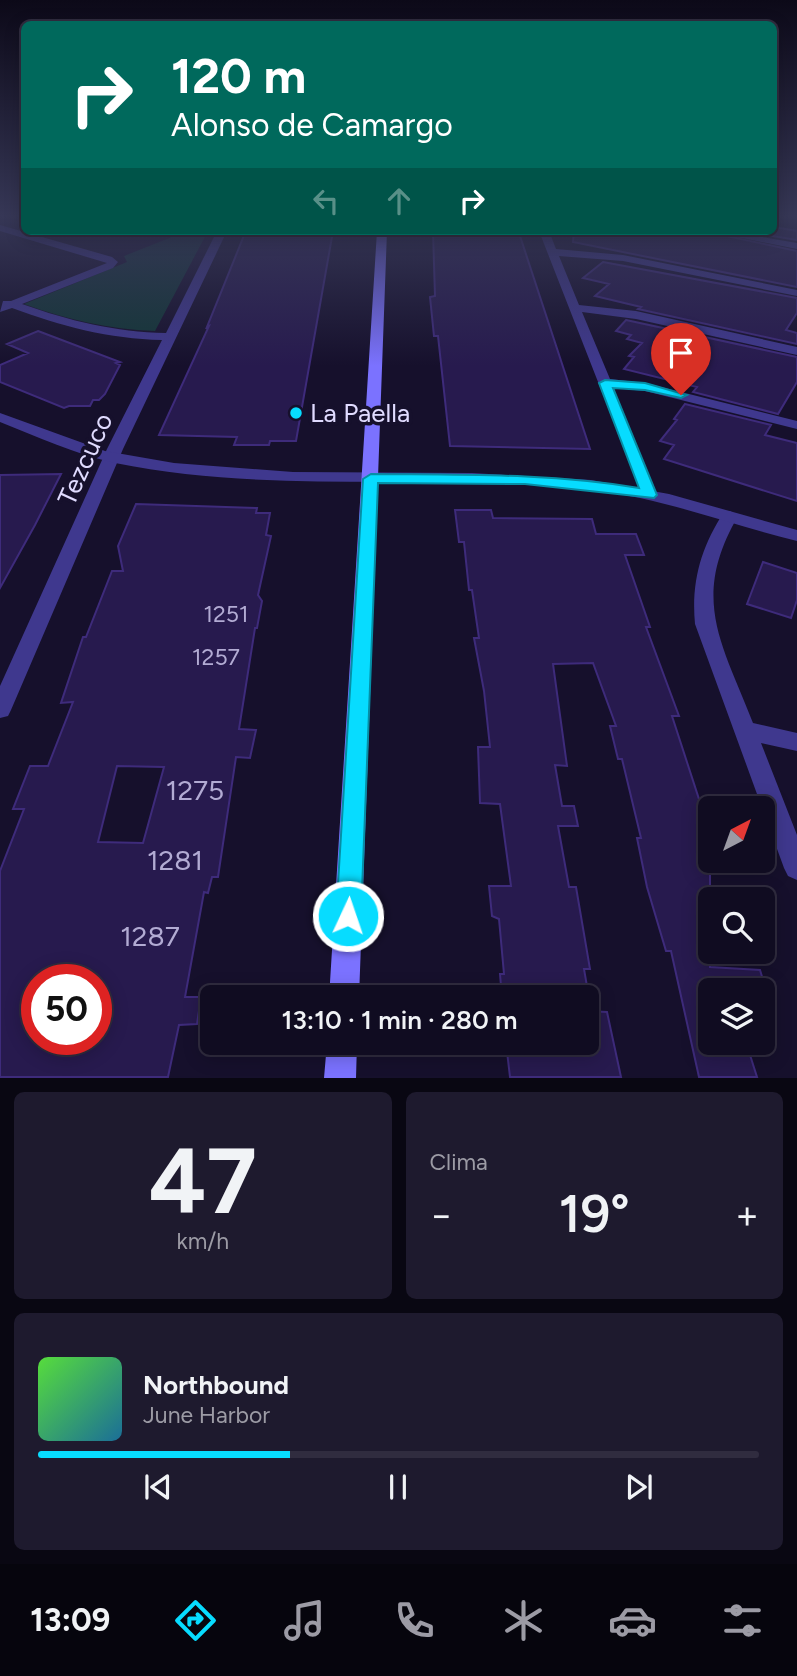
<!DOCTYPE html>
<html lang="es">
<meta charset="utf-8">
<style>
:root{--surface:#100c21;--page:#1e1a2e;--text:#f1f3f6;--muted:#9c9ba5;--line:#302c3f;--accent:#07dcff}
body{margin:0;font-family:Figtree,sans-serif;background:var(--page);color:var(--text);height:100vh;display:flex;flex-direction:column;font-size:26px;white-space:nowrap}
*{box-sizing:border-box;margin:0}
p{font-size:23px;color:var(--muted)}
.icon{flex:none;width:38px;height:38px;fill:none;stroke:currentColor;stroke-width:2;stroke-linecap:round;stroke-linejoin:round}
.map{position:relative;height:1078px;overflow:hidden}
.sheet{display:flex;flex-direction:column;gap:14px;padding:14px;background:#090712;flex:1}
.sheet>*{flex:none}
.hud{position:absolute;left:21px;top:21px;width:756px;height:214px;border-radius:10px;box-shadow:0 4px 18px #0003,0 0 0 2px var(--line);background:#00695c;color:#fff;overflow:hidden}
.needle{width:46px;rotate:41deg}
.buttons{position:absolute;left:698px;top:796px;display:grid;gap:14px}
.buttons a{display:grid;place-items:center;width:77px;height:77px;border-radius:10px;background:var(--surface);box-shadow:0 4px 18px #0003,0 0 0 2px var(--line);font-size:35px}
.speed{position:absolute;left:21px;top:964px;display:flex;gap:14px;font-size:35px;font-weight:700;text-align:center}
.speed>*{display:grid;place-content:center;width:91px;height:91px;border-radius:50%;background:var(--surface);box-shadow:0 4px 18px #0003,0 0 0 2px var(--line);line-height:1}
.speed .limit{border:10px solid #d22;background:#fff;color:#111}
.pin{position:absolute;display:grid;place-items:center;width:60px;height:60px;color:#fff;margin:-72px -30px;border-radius:50% 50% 50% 0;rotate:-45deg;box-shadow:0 0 7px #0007}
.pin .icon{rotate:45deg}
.me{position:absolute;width:77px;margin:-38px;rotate:3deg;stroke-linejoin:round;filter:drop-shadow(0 0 5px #0008)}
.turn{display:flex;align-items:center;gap:24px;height:147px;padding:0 35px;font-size:32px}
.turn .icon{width:91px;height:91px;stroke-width:2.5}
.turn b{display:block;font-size:49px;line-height:60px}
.lanes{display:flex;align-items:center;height:66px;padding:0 35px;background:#0003;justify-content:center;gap:35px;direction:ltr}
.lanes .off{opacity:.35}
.big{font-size:52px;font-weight:600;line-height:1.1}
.sheet .card{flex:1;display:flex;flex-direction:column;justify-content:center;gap:10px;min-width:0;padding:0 24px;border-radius:10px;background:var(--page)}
.sheet .dial{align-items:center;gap:0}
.dial b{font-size:91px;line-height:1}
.song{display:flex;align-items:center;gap:21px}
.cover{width:84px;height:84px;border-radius:10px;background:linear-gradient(135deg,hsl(110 70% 55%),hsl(200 70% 35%))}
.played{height:7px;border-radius:4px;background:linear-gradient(90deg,var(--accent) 35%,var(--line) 35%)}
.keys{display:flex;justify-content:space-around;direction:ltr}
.heat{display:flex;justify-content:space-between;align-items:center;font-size:38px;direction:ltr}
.sheet .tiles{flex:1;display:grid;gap:14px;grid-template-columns:1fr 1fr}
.card:last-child{grid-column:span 2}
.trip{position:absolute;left:200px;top:985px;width:399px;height:70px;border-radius:10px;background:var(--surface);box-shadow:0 4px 18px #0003,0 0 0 2px var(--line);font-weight:600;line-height:70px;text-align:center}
.dock{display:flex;height:112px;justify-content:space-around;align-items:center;background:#06050d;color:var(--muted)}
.dock .icon{width:49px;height:49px}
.dock .on{color:var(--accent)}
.dock b{font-size:32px;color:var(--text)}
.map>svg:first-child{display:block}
.green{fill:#123636}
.building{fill:#271a4e;stroke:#3e2b7b;stroke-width:2;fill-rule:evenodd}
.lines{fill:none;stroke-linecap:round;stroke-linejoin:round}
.minor{fill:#3f388e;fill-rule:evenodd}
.tertiary{fill:#3f388e;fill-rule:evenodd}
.secondary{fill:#7b72ff;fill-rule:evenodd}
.route{fill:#07dcff;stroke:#058fa6;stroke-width:2}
.poi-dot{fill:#07dcff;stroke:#16102c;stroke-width:2.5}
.labels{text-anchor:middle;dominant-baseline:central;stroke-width:7;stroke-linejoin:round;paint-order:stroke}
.number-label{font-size:23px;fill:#b2abd3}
.poi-label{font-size:26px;fill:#e0dbff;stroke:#16102c;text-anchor:start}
.street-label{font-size:26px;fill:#e0dbff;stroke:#16102c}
.near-number-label{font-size:28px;fill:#b2abd3}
</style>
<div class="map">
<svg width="797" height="1078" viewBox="0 0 797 1078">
<rect width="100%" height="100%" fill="#16102c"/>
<path class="green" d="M 187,231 L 208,231 L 155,331 C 107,329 69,320 24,304 L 127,262 L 124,256 Z"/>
<path class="building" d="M 774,227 L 797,231 L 797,240 L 743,231 L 774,231 Z
M 333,231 L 296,441 L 270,441 L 269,445 L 234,445 L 237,437 L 159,435 L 209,326 L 207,327 L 245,233 Z
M 433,231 L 472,231 L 473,236 L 520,236 L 590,449 L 450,446 L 438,336 L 434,336 L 430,297 L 435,296 Z
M 574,231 L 704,231 L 797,251 L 797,287 L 573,242 Z
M 603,262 L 797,298 L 797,313 L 786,330 L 797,333 L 797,344 L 638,309 L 641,307 L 595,296 L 609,284 L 583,278 Z
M 626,320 L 797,357 L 797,382 L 778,414 L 693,392 L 697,387 L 624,369 L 634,357 L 629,356 L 642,343 L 627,339 L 631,335 L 616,331 Z
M 38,331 L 120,362 L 116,363 L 120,365 L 105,394 L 99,400 L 93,400 L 90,406 L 69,406 L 64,408 L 0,382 L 0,365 L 28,353 L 7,344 Z
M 685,404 L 771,425 L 765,435 L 797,443 L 797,501 L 664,459 L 674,445 L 660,441 L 677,420 L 674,419 Z
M 61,474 L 35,525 L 0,588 L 0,475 Z
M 136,504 L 257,508 L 256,513 L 270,513 L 266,535 L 271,536 L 258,595 L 262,601 L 257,628 L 255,628 L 239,729 L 256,730 L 250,758 L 236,757 L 218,877 L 212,877 L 208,893 L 204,892 L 185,997 L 201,997 L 197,1024 L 179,1025 L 168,1077 L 0,1077 L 0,871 L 24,809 L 13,809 L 30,766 L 48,766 L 73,702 L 61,703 L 83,637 L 86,637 L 112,571 L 123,571 L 118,546 ZM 117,766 L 164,767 L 143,843 L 98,842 ZM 37,980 L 96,980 L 96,1040 L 37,1040 Z
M 455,510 L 491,510 L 493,518 L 592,519 L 596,534 L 636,534 L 644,555 L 625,555 L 650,627 L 646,627 L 679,716 L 672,716 L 710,833 L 710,967 L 760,970 L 766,990 L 710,990 L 710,1054 L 750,1055 L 757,1077 L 699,1077 L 671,951 L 666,951 L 647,887 L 637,838 L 641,838 L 622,759 L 618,759 L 610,726 L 616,726 L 593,663 L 553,664 L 567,766 L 555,765 L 562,806 L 574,806 L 578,826 L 558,826 L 569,887 L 576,887 L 590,969 L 584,969 L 589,998 L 502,998 L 500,974 L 504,974 L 499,919 L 492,916 L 489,886 L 511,886 L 500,804 L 480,803 L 478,747 L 490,747 L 484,691 L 474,638 L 479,638 L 472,590 L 469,590 L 464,542 L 459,542 Z
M 763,562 L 797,573 L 797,600 L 791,618 L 747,604 Z
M 586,1011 L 607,1012 L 621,1077 L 510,1077 L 506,1043 L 586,1043 Z"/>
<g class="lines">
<path class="minor" d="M 0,225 L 112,257 L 118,262 L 113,268 L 22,304 C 70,321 115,332 166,333 L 217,231 L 227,231 L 123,449 L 11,710 L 8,716 L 0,718 L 0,686 L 107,449 L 162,340 C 109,339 61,326 12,308 L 0,312 L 3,301 L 11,301 L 107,263 L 0,231 Z
M 539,231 L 549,231 L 556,249 L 623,255 L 797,290 L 797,296 L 623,261 L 559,256 L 579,305 L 636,311 L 797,347 L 797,355 L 636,319 L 582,312 L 610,379 L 645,383 L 797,421 L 797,429 L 645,391 L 613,388 L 657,494 L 649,499 L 643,497 Z
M 707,231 L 728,231 L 797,243 L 797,249 Z
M 730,511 L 738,516 C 690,599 722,643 753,723 L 797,733 L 797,751 L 761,743 L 797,835 L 797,880 L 788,876 L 784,868 L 695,624 C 691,582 701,547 724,512 Z"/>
<path class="tertiary" d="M 0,413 L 105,451 L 174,463 L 293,472 L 472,473 L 591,480 L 669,494 L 797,530 L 797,541 C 728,524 663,498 591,490 C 433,472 272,495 115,463 C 75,454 38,437 0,422 Z"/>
<path class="secondary" d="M 377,231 L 387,231 L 359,998 L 329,998 Z
M 327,1043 L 357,1043 L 356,1078 L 324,1078 Z"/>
</g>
<linearGradient id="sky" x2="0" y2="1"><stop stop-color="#0c0918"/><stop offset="0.59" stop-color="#363756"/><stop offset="1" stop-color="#363756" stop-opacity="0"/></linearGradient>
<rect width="797" height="366" fill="url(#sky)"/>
<path class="route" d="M 605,380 L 645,383 L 687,395 L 681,398 L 645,390 L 613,388 L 657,495 L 654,498 L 525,484 L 378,483 L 361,916 L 357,925 L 348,928 L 339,925 L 336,916 L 363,479 L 371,474 C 461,475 550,473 639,488 L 599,383 Z"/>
<circle class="poi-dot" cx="296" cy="413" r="7"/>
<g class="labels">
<g class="number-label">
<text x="226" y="614">1251</text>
<text x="216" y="657">1257</text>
</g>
<g class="poi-label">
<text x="310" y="413">La Paella</text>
</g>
<g class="street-label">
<text transform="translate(85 459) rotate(-66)">Tezcuco</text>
</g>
<g class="near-number-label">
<text x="195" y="790">1275</text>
<text x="175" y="860">1281</text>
<text x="150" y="936">1287</text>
</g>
</g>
</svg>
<div class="buttons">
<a><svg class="needle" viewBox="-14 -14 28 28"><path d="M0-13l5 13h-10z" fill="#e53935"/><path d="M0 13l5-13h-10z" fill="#9c9ba5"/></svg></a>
<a><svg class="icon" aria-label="search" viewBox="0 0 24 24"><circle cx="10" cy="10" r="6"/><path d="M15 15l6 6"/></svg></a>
<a><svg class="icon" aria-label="layers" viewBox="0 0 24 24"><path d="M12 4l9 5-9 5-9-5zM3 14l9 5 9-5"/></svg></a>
</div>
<div class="speed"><div class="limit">50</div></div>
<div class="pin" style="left:681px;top:395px;background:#d93025"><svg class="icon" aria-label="arrive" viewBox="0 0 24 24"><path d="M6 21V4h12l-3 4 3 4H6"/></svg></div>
<svg class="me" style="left:348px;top:916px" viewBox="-20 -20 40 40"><circle r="17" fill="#07dcff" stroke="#fff" stroke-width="3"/><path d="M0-11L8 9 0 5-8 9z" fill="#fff"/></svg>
<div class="trip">13:10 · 1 min · 280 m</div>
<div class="hud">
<div class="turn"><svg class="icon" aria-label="right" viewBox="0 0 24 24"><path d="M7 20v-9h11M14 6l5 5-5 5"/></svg><div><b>120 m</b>Alonso de Camargo</div></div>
<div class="lanes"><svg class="icon off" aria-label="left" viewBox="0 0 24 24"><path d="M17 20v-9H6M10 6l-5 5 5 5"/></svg><svg class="icon off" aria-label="ahead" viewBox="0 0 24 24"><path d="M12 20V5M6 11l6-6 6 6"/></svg><svg class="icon" aria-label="right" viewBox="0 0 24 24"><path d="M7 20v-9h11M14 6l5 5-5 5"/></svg></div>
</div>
</div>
<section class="sheet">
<div class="tiles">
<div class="card dial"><b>47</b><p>km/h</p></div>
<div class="card"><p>Clima</p>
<div class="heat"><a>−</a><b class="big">19°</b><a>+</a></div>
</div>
<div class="card">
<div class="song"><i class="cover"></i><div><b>Northbound</b><p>June Harbor</p></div></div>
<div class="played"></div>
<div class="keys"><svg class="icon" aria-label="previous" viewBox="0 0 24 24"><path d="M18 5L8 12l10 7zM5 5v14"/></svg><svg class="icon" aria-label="pause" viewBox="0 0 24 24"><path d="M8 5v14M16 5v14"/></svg><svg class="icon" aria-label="next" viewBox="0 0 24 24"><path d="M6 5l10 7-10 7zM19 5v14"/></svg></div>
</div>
</div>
</section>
<nav class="dock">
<b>13:09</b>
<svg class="icon on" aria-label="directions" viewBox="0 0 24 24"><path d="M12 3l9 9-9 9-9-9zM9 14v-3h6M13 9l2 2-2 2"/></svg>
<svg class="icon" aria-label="music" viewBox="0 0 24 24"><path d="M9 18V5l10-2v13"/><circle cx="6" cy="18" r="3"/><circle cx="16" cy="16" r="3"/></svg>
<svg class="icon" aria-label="phone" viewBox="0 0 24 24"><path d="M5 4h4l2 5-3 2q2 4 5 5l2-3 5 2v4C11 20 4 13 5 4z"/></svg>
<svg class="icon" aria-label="climate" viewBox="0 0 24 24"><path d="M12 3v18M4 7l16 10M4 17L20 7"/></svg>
<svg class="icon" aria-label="car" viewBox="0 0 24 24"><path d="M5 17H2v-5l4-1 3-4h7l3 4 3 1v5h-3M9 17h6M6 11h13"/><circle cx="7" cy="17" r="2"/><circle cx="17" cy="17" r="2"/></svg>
<svg class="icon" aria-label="filters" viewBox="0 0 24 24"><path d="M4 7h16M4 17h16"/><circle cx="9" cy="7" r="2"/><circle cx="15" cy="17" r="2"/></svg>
</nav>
